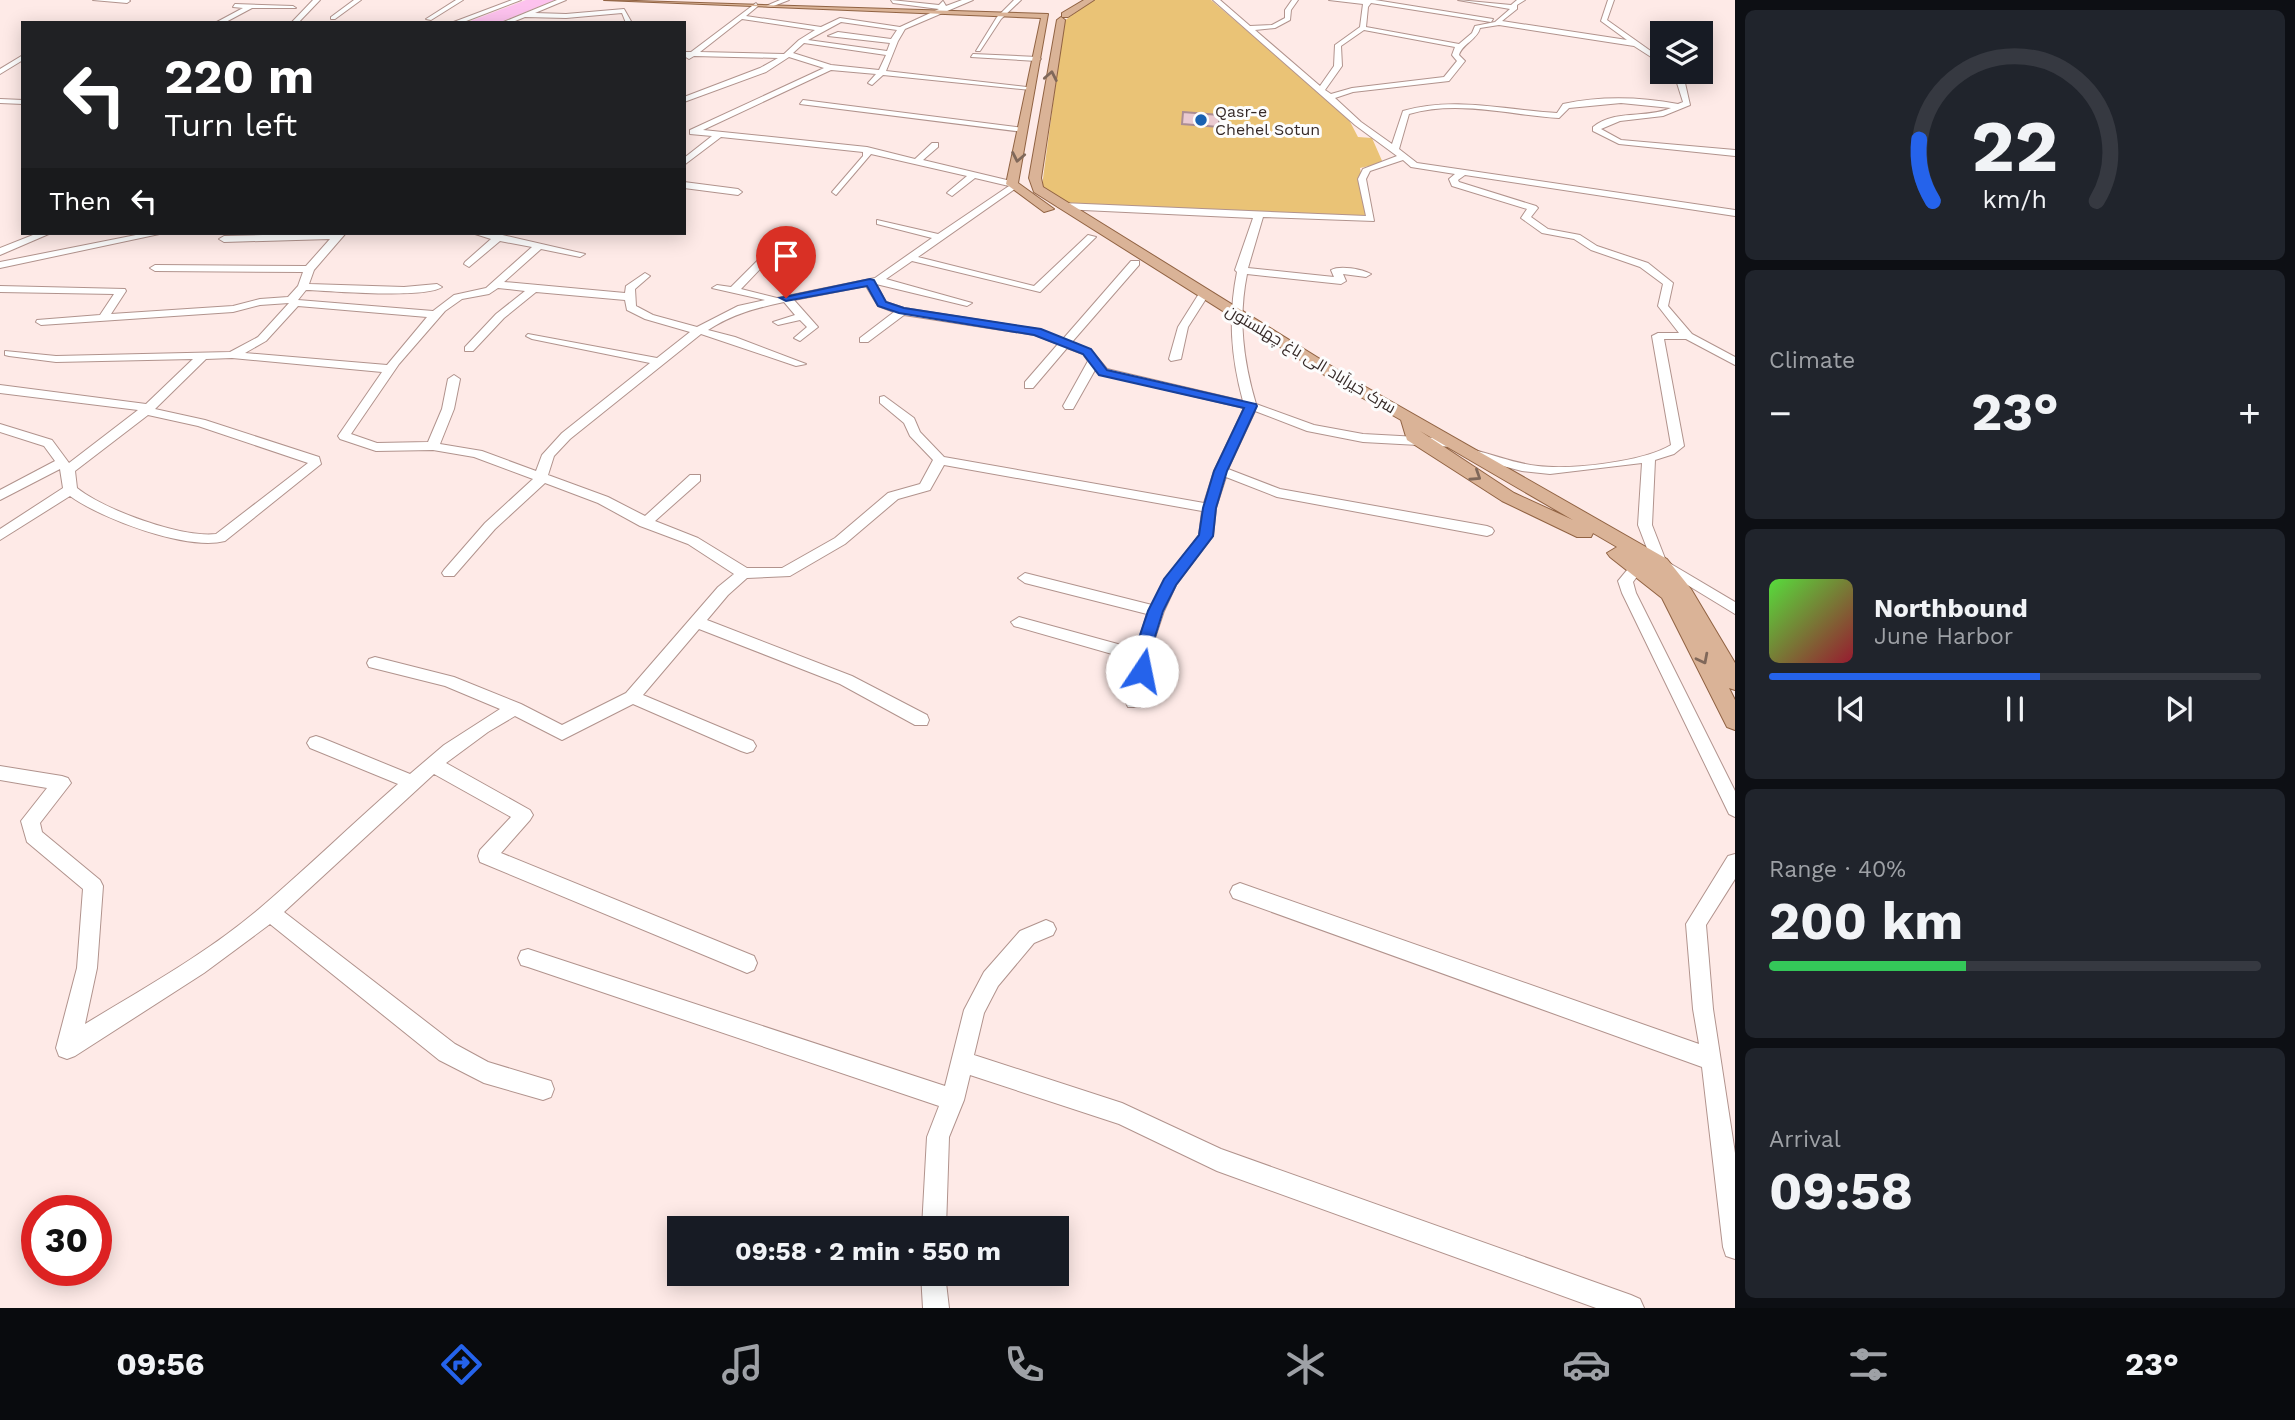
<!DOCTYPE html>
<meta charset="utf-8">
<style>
:root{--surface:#171b24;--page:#20242c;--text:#f1f3f6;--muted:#9ea1a6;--line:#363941;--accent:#2563eb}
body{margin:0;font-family:"Work Sans",Cairo,sans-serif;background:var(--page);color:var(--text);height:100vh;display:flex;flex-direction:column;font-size:26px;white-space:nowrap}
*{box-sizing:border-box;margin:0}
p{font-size:23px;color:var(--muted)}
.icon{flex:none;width:38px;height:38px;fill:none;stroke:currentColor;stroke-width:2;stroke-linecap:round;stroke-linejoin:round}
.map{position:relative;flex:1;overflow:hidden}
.details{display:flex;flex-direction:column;gap:10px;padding:10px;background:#0d0f14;width:560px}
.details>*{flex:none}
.guide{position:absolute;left:21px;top:21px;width:665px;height:214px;border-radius:0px;box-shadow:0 4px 18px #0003;background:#202124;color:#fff;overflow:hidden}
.controls{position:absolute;left:1650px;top:21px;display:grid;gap:14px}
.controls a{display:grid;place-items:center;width:63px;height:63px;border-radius:0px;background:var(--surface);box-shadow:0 4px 18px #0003;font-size:35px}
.speed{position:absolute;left:21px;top:1195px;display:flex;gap:14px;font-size:35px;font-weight:700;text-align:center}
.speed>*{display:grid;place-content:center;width:91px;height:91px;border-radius:50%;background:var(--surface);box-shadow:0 4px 18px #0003;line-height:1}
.speed .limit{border:10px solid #d22;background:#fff;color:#111}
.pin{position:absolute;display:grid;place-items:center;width:60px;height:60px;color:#fff;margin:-72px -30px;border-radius:50% 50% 50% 0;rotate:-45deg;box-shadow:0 0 7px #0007}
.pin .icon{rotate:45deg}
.me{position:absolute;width:77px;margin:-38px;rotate:11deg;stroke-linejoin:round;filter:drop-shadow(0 0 5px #0008)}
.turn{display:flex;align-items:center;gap:24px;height:147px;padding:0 28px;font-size:32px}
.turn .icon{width:91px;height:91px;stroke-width:2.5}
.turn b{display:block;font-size:49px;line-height:60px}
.then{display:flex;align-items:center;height:66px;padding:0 28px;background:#0003;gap:14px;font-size:26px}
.big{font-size:52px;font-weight:700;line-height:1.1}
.details .tile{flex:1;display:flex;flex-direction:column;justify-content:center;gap:10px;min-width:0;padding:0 24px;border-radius:10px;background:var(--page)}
.details .dial{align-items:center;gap:0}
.dial svg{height:182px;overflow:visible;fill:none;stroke:var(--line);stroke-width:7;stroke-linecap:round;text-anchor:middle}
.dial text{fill:var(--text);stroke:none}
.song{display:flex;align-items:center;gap:21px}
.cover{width:84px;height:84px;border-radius:10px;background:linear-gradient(135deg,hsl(110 70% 55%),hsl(350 70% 35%))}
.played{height:7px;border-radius:4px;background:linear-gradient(90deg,var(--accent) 55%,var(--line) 55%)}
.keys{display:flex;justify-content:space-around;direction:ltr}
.heat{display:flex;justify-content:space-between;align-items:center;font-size:38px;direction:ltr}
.charge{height:10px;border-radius:5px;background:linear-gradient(90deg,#34c759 40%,var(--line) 0)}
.trip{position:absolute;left:667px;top:1216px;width:402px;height:70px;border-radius:0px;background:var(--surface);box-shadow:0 4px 18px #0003;font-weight:700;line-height:70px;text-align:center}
.tab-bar{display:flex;height:112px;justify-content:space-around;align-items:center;background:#090b0e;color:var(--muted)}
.tab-bar .icon{width:49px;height:49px}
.tab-bar .current{color:var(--accent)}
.tab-bar b{font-size:32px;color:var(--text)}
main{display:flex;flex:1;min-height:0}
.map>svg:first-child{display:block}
.green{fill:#eac376}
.water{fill:#fdc2ee}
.building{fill:#eacad1;stroke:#ab8d94;stroke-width:2}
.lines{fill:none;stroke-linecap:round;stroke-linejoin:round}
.minor-casing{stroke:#b1938d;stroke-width:2}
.major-casing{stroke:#916343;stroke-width:2}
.minor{fill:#fff;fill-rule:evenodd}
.major{fill:#dab397;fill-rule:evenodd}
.oneway{stroke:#80685a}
.route{fill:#2563eb;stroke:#184099;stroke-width:2}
.poi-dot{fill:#1961b1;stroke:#fdfdfd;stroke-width:2.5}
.labels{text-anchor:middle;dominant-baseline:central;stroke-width:6;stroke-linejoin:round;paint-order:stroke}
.far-poi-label{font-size:16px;fill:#362a28;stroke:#fdfdfd;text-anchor:start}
.far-street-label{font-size:16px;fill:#362a28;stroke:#fdfdfd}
</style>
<main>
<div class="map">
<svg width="1735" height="1308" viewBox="0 0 1735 1308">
<rect width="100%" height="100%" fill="#feeae7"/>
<path class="green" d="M 1093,0 L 1211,0 L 1347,116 L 1358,137 L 1372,138 L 1383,163 L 1360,168 L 1369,218 L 1073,207 L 1042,186 L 1064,21 Z"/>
<path class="water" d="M 526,0 L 555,0 L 498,23 L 465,23 Z"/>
<path class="building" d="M 1183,112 L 1219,115 L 1219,127 L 1182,124 Z"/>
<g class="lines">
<g class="minor-casing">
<path id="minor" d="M 93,0 L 129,0 L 130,1 L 127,3 Z
M 313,0 L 320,0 L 298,23 L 291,23 Z
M 354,0 L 361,0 L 335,19 L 331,19 L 331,17 Z
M 456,0 L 463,0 L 431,20 L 426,19 Z
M 512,0 L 521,0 L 461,23 L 451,23 Z
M 557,0 L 566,0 L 535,13 L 566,14 L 624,9 L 632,23 L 626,23 L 622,13 L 566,18 L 525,17 L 510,23 L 501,23 Z
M 780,0 L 789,0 L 771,7 L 766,6 Z
M 891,0 L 939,5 L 943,1 L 946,6 L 962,0 L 973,0 L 905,29 L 898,41 L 886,71 L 1035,88 L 1031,90 L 883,75 L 872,85 L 868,83 L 876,74 L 831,70 L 703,130 L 867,147 L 915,159 L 932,143 L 938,143 L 938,147 L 923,160 L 1015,182 L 1019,186 L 918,257 L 1034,286 L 1088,235 L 1096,237 L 1040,292 L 912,261 L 886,279 L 972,303 L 967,306 L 876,284 L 886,302 L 904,308 L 1037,329 L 1063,339 L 1131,261 L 1139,261 L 1139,265 L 1072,342 L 1091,350 L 1107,369 L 1243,401 C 1231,357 1228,317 1237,272 L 1235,270 L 1253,218 L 1062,209 L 1057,206 L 1062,203 L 1366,216 L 1358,179 L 1363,169 L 1397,156 L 1355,125 L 1213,0 L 1220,0 L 1250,26 L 1272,25 L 1285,18 L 1285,10 L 1292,0 L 1298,0 L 1291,10 L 1290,20 L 1275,28 L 1255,30 L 1320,86 L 1334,66 L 1335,45 L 1360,27 L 1363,4 L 1329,0 L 1375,0 L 1493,19 L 1491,22 L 1371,3 L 1368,7 L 1366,27 L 1459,44 L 1472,33 L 1475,26 L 1495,22 L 1510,9 L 1458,0 L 1511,5 L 1517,0 L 1525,0 L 1517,5 L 1517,9 L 1502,21 L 1627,40 L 1601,21 L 1608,0 L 1614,0 L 1607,20 L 1662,59 L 1662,64 L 1634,46 L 1499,25 L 1480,28 C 1477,40 1462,44 1459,55 L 1465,61 L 1449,81 L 1353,92 L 1335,98 L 1361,122 L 1392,144 L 1403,111 C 1454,96 1505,110 1557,113 L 1563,104 C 1601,96 1640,97 1678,104 L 1683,102 L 1677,83 L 1669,72 L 1677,72 L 1685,83 L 1690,105 L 1663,116 L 1620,121 L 1601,129 L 1621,140 L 1735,150 L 1735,156 L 1619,144 L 1593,131 L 1593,127 C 1615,109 1646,119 1671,108 L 1621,103 L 1569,108 L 1559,118 C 1510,115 1458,100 1409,114 L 1399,149 L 1417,163 L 1735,210 L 1735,216 L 1465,175 L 1458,180 L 1459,182 L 1536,206 L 1538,208 L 1531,217 L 1548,229 L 1580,235 L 1597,246 L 1648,263 L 1673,283 L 1668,306 L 1692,334 L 1735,357 L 1735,365 L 1686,339 L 1664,339 L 1684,446 L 1674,454 L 1655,460 L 1652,525 L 1666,561 L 1735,602 L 1735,614 L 1653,564 L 1638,525 L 1642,463 L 1550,474 L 1522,471 L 1469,457 L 1468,454 L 1474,450 C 1495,455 1516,464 1538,466 C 1571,470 1643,462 1671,445 L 1652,336 L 1658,333 L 1679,333 L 1658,306 L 1663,284 L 1640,267 L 1591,250 L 1574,239 L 1542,233 L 1521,218 L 1527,209 L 1452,186 L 1449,179 L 1455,174 L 1411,167 L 1403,160 L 1370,171 L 1366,179 L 1374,221 L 1263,217 L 1248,268 L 1334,277 L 1331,270 C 1340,265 1362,269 1371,274 L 1366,277 L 1343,274 L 1346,281 L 1341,284 L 1247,274 C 1238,319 1243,360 1256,404 L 1314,425 L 1363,434 L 1455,439 L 1461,443 L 1455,447 L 1363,442 L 1307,431 L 1255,411 L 1228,469 L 1280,489 L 1487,526 L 1492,528 L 1494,531 L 1492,534 L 1487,536 L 1277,497 L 1226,477 L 1216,508 L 1213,536 L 1176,585 L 1164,611 L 1149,656 L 1150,671 L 1142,703 L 1140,707 L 1128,707 L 1126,703 L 1134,671 L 1133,660 L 1014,626 L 1011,622 L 1019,617 L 1136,649 L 1147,614 L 1025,583 L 1018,578 L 1025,573 L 1152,605 L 1165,579 L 1199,535 L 1202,511 L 944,465 L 930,490 L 898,499 L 845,544 L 790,576 L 747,578 L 728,595 L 707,620 L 852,676 L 927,715 L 929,720 L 927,725 L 915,725 L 840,684 L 699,629 L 643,695 L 753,741 L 756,746 L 753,751 L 747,753 L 741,751 L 633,704 L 562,740 L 515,716 L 488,732 L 446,763 L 530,810 L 533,815 L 530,820 L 501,853 L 754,956 L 757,963 L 754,970 L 747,973 L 740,970 L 480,862 L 478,856 L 480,850 L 511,817 L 434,774 L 284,912 L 455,1044 L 488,1062 L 551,1081 L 554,1089 L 551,1097 L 543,1100 L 484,1083 L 439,1060 L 270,924 L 204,973 L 75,1056 L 67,1059 L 59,1056 L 56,1048 L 77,968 L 83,889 L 27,842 L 21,821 L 47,788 L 0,780 L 0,766 L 62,776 L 68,778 L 71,783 L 40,823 L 42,832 L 100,880 L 103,886 L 97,968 L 85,1024 C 144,988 206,954 259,909 C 306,869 351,825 398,784 L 310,748 L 307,743 L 310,738 L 316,736 L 322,738 L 410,774 L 444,745 L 500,709 L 445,686 L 369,667 L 367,663 L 369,659 L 375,657 L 454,677 L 521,704 L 562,725 L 626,693 L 718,587 L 734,574 L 688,544 L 640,526 L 598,503 L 545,483 L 495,529 L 454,576 L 444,576 L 442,573 L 444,570 L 485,523 L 533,479 L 474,457 L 433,450 L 376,451 L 340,439 L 338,436 L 382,372 L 232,358 L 206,359 L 155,409 L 205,420 L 319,457 L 321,464 L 225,541 C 187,551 102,519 70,496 L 0,540 L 0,529 L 63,488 L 60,469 L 0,500 L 0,490 L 55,461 L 44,446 L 0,432 L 0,424 L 52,440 L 69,463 L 138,410 L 0,393 L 0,385 L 146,404 L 193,359 L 56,362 L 9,356 L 5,355 L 5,351 L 56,356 L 230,352 L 258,337 L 289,303 L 260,305 L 233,312 L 41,325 L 36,322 L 37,320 L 100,315 L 114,294 L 0,292 L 0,286 L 125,289 L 126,291 L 111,314 L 233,306 L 260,299 L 288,297 L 298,286 L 303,272 L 155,271 L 150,268 L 155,265 L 306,266 L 330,239 L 224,242 L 219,239 L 224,236 L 336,233 L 346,233 L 314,270 L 309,284 L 404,287 L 437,284 L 442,287 C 424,299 332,291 306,290 L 298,300 L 433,311 L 454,295 L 486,288 L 532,247 L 500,241 L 469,267 L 464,264 L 465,262 L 491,239 L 472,233 L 498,234 L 585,254 L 580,257 L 541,249 L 504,282 L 625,293 L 626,286 L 645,273 L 650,276 L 635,289 L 636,306 L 653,315 L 697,327 L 738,306 L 765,300 L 712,288 L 717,285 L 731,287 L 774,244 L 782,246 L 741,289 L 777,298 L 875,278 L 932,238 L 877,224 L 877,220 L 938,234 L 1009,186 L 975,178 L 952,196 L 947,193 L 949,191 L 967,176 L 871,154 L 836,195 L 832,192 L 863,156 L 863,152 L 721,137 L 684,165 L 684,158 L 712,136 L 690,134 L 690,130 L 824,68 L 789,57 L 766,72 L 684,102 L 684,97 L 760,68 L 778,58 L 694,56 L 689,59 L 684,56 L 684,52 L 691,52 L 756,3 L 758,6 L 746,16 L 821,27 L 840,18 L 900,27 L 939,9 L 893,3 ZM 742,19 L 815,30 L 799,40 L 784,54 L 700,52 ZM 841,22 L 897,30 L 891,39 L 838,32 L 828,36 L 890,43 L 887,51 L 808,40 ZM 1364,30 L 1455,47 L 1452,55 L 1457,61 L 1444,77 L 1352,88 L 1331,94 L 1325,90 L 1342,66 L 1341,46 ZM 804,43 L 886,55 L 879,70 L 831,65 L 793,53 ZM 866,286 L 878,306 L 894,312 L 860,338 L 860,342 L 868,342 L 904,315 L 1035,335 L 1058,344 L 1025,382 L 1025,388 L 1033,388 L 1067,348 L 1083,354 L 1088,361 L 1063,406 L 1065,409 L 1073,409 L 1095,370 L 1099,374 L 1244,408 L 1214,471 L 1204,503 L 944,457 L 920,432 L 914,418 L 884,396 L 880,397 L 880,403 L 904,423 L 910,436 L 933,460 L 920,484 L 888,493 L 835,538 L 782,568 L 747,568 L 698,538 L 655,521 L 700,481 L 700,475 L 690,475 L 645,516 L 608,497 L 548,475 L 554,456 L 570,439 L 701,334 L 796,366 L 806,364 L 735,337 L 708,330 C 733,314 756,308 784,302 L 795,315 L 773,322 L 778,325 L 800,320 L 807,327 L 794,338 L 800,341 L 818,327 L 794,300 ZM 498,288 L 525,291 L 496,314 L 465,347 L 465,351 L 473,351 L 504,318 L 536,292 L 625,300 L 627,310 L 645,319 L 690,332 L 657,358 L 528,334 L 526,336 L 532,339 L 650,363 L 562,433 L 542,455 L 536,471 L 482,451 L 440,444 L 454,409 L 460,379 L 454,375 L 448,379 L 442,409 L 428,442 L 377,443 L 351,434 L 399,364 L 445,311 L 462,299 L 489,294 ZM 298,306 L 427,317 L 387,365 L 245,353 L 266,341 ZM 148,415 L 198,426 L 308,463 L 216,534 C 181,538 105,510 77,488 L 75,471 Z
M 1014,0 L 1021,0 L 1001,19 L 980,51 L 976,51 L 997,17 Z
M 235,4 L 293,6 L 296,8 L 252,8 L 224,23 L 215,23 L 243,8 L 233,7 Z
M 973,54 L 1037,57 L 1041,59 L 1037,61 L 971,57 Z
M 23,55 L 23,60 L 0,74 L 0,69 Z
M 0,99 L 23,100 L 23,104 L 0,103 Z
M 803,100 L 1023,128 L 1027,130 L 1023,132 L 800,104 Z
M 684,182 L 738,189 L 742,192 L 738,195 L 684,188 Z
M 38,233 L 51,233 L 0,255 L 0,248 Z
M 146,233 L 164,233 L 0,268 L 0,262 Z
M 1200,292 L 1209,294 L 1188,327 L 1181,359 L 1171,361 L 1169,359 L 1178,327 Z
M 1637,562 L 1644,567 L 1633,582 L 1636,593 L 1735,791 L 1735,817 L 1729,814 L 1622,593 L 1618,581 L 1632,564 Z
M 1735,854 L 1735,879 L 1706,925 L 1713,1009 L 1735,1153 L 1735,1259 L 1726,1256 L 1723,1247 L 1702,1067 L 1233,898 L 1230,892 L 1233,886 L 1240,883 L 1699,1044 L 1693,1009 L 1686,924 L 1728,856 Z
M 1046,920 L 1053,923 L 1056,929 L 1053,935 L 1034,943 L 998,986 L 984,1013 L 974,1055 L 1122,1103 L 1221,1149 L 1631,1295 L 1640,1299 L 1644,1308 L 1596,1308 L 1217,1171 L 1119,1124 L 970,1075 L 964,1100 L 949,1137 L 946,1228 L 922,1228 L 927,1137 L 939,1106 L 528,967 L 521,965 L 518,958 L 521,951 L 528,949 L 945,1086 L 964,1010 L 984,972 L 1020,931 Z
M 921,1274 L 945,1274 L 949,1308 L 923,1308 Z"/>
</g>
<g class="major-casing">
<path id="major" d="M 604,0 L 1048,14 L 1018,183 L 1054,209 L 1044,212 L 1006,184 L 1041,18 Z
M 1084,0 L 1094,0 L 1068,17 L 1062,17 L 1062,13 Z
M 1061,17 L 1065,20 L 1041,178 L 1043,187 L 1357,382 L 1667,559 L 1691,589 L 1735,663 L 1735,690 L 1729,688 L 1735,700 L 1735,730 L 1727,727 L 1662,598 L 1610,557 L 1607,553 L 1617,547 L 1593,533 L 1591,537 L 1577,537 L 1502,501 L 1407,440 L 1401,420 L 1345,388 L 1034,192 L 1029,178 L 1057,20 ZM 1420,431 L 1573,520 L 1514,493 Z"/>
</g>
<use href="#minor" class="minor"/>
<use href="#major" class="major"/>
</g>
<defs><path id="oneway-chevron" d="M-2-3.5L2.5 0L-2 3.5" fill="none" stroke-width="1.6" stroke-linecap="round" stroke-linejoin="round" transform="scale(1.75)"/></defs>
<g class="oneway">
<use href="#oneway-chevron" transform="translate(1051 76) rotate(-79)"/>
<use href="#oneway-chevron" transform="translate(1018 157) rotate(101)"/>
<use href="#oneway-chevron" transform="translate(1476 476) rotate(33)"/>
<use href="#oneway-chevron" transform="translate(1703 659) rotate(63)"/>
</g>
<path class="route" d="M 870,279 L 874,280 L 886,302 L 904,308 L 1041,329 L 1091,349 L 1107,370 L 1256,404 L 1257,406 L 1227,471 L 1216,508 L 1213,536 L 1176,585 L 1163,611 L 1149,656 L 1148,675 L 1136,675 L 1133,656 L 1148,611 L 1164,579 L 1199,535 L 1203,508 L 1214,471 L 1244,408 L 1099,375 L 1083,354 L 1034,335 L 899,313 L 878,306 L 867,286 L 786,301 L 780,298 Z"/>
<circle class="poi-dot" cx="1201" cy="120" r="7"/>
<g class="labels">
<g class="far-poi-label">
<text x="1215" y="111">Qasr-e<tspan x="1215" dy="18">Chehel Sotun</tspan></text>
</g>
<g class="far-street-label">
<text transform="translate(1311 359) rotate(31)">سرک خیرآباد الی باغ چهلستون</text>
</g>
</g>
</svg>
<div class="controls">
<a><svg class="icon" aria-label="layers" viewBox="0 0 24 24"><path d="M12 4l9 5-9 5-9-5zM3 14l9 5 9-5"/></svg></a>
</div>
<div class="speed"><div class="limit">30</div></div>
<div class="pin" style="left:786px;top:298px;background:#d93025"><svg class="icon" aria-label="arrive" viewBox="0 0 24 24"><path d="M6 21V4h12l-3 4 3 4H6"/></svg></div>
<svg class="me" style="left:1142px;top:671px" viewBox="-20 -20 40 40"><circle r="19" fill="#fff"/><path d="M0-13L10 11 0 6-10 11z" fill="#2563eb"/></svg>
<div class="trip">09:58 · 2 min · 550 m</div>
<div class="guide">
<div class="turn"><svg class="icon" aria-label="left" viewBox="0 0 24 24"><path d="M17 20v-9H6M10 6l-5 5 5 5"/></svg><div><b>220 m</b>Turn left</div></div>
<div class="then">Then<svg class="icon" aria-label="left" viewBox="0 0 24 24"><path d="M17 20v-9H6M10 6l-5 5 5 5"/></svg></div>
</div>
</div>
<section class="details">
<div class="tile dial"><svg viewBox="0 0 100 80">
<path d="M14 69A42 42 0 1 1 86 69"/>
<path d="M14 69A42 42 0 0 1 8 42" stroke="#2563eb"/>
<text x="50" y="56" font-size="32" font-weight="700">22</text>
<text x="50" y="72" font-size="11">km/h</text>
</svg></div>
<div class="tile"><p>Climate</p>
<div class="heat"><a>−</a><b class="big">23°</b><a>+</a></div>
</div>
<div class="tile">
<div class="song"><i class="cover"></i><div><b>Northbound</b><p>June Harbor</p></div></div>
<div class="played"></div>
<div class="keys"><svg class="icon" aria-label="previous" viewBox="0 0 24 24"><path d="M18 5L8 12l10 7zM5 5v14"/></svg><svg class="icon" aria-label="pause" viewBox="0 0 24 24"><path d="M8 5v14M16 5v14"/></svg><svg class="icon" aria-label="next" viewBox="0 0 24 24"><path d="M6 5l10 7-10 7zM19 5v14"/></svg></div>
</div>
<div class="tile"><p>Range · 40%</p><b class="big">200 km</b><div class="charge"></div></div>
<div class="tile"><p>Arrival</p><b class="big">09:58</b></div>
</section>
</main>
<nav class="tab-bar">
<b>09:56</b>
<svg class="icon current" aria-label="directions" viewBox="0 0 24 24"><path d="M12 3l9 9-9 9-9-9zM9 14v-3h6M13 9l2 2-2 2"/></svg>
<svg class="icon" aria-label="music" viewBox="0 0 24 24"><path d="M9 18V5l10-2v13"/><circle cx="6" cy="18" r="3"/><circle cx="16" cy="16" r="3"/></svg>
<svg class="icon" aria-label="phone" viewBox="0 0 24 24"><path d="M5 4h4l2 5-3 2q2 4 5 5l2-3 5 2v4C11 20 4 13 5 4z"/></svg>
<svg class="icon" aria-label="climate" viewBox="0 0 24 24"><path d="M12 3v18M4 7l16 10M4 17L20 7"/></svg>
<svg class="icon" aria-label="car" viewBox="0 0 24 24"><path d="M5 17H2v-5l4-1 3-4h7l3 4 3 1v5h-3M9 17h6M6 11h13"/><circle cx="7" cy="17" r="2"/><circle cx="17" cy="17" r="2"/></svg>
<svg class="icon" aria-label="filters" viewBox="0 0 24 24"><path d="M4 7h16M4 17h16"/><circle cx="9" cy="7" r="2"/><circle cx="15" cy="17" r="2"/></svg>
<b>23°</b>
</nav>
